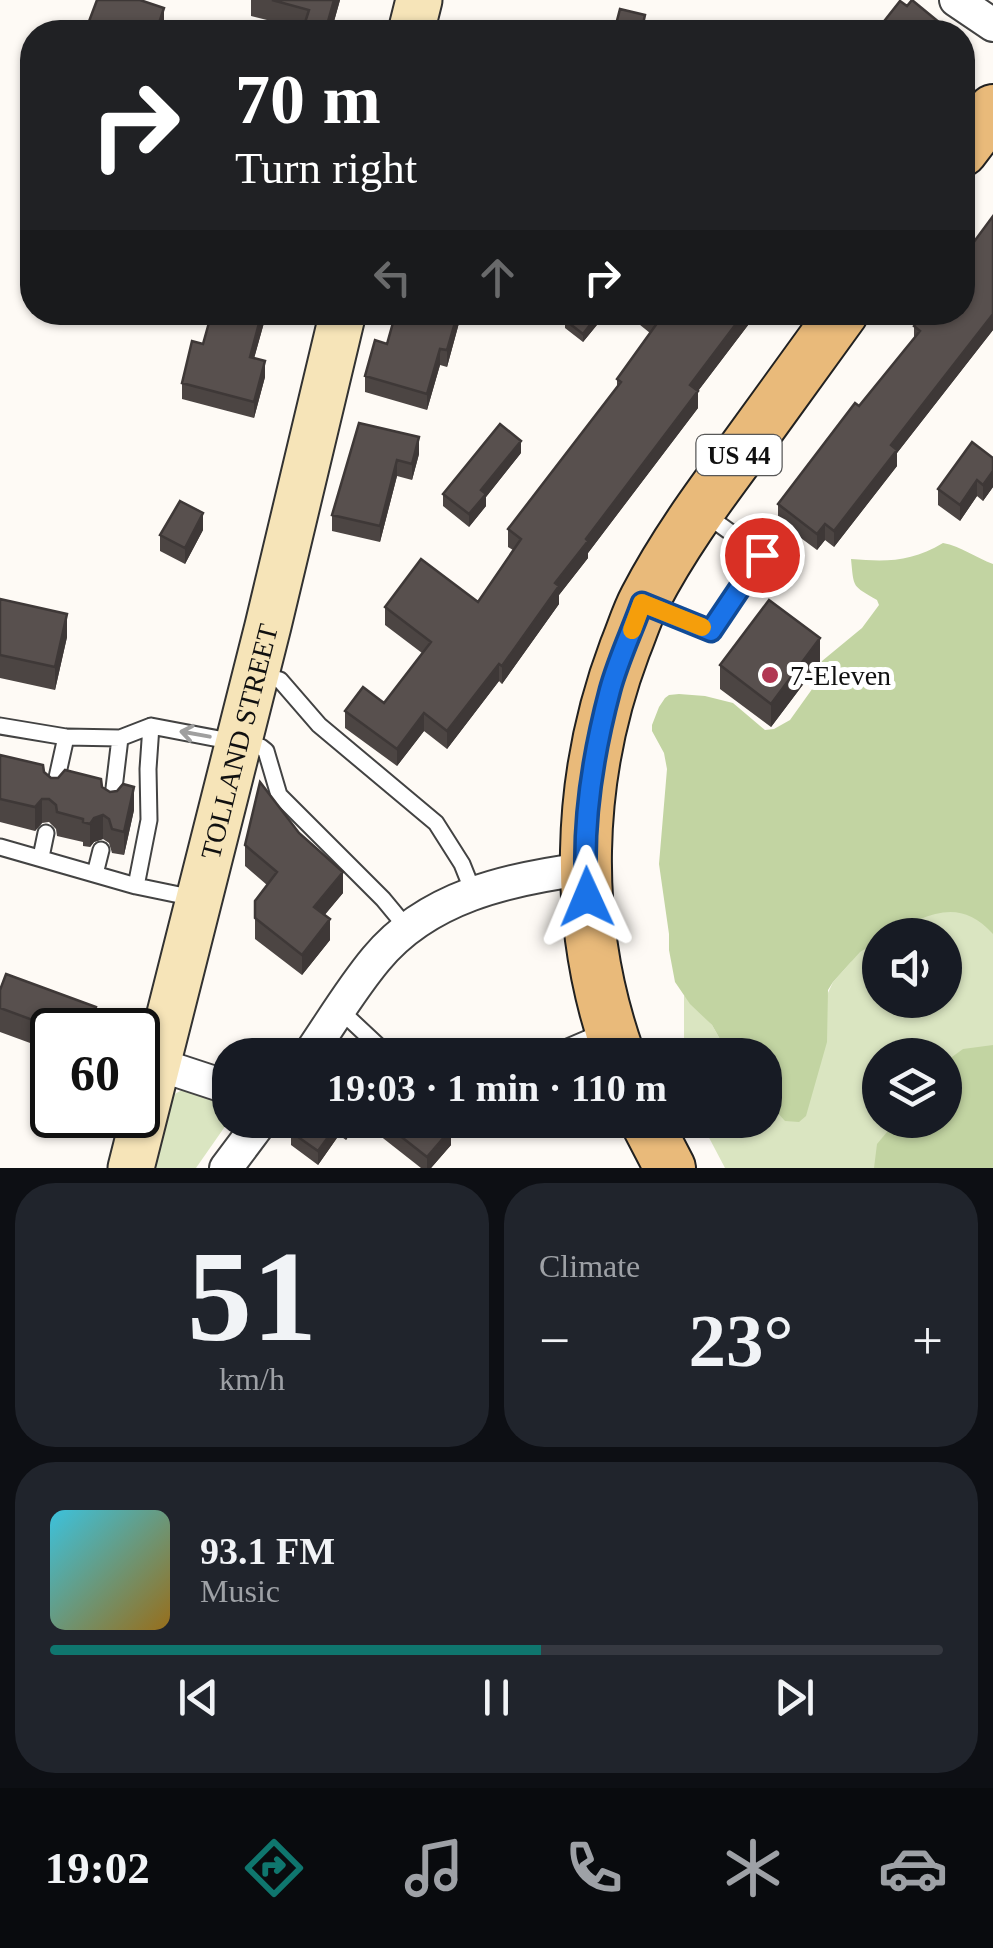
<!DOCTYPE html>
<meta charset="utf-8">
<style>
:root{--surface:#171b24;--page:#20242c;--text:#f1f3f6;--muted:#9ea1a6;--line:#363941;--accent:#0f766e}
body{margin:0;font-family:Georgia,serif;background:var(--page);color:var(--text);height:100vh;display:flex;flex-direction:column;font-size:38px;white-space:nowrap}
*{box-sizing:border-box;margin:0}
p{font-size:32px;color:var(--muted)}
.icon{flex:none;width:55px;height:55px;fill:none;stroke:currentColor;stroke-width:2;stroke-linecap:round;stroke-linejoin:round}
.map{position:relative;height:1168px;overflow:hidden}
.panel{display:flex;flex-direction:column;gap:15px;padding:15px;background:#0d0f14;flex:1}
.panel>*{flex:none}
.guide{position:absolute;left:20px;top:20px;width:955px;height:305px;border-radius:40px;box-shadow:0 2px 8px #0004;background:#202124;color:#fff;overflow:hidden}
.fabs{position:absolute;left:862px;top:918px;display:grid;gap:20px}
.fabs a{display:grid;place-items:center;width:100px;height:100px;border-radius:50%;background:var(--surface);box-shadow:0 2px 8px #0004;font-size:50px}
.speed{position:absolute;left:30px;top:1008px;display:flex;gap:20px;font-size:50px;font-weight:700;text-align:center}
.speed>*{display:grid;place-content:center;width:130px;height:130px;border-radius:50%;background:var(--surface);box-shadow:0 2px 8px #0004;line-height:1}
.speed .limit{border:5px solid #111;border-radius:15px;background:#fff;color:#111}
.pin{position:absolute;display:grid;place-items:center;width:85px;height:85px;color:#fff;margin:-42px;border:5px solid #fff;border-radius:50%;box-shadow:0 2px 10px #0007}
.me{position:absolute;width:110px;margin:-55px;rotate:359deg;stroke-linejoin:round;filter:drop-shadow(0 0 8px #0008)}
.turn{display:flex;align-items:center;gap:35px;height:210px;padding:0 50px;font-size:45px}
.turn .icon{width:130px;height:130px;stroke-width:2.5}
.turn b{display:block;font-size:70px;line-height:85px}
.lanes{display:flex;align-items:center;height:95px;padding:0 50px;background:#0003;justify-content:center;gap:50px;direction:ltr}
.lanes .off{opacity:.35}
.big{font-size:75px;font-weight:700;line-height:1.1}
.panel .tile{flex:1;display:flex;flex-direction:column;justify-content:center;gap:15px;min-width:0;padding:0 35px;border-radius:40px;background:var(--page)}
.panel .dial{align-items:center;gap:0}
.dial b{font-size:130px;line-height:1}
.song{display:flex;align-items:center;gap:30px}
.cover{width:120px;height:120px;border-radius:15px;background:linear-gradient(135deg,hsl(190 70% 55%),hsl(40 70% 35%))}
.played{height:10px;border-radius:5px;background:linear-gradient(90deg,var(--accent) 55%,var(--line) 55%)}
.keys{display:flex;justify-content:space-around;direction:ltr}
.heat{display:flex;justify-content:space-between;align-items:center;font-size:55px;direction:ltr}
.panel .tiles{flex:1;display:grid;gap:15px;grid-template-columns:1fr 1fr}
.tile:last-child{grid-column:span 2}
.trip{position:absolute;left:212px;top:1038px;width:570px;height:100px;border-radius:40px;background:var(--surface);box-shadow:0 2px 8px #0004;font-weight:700;line-height:100px;text-align:center}
.menu{display:flex;height:160px;justify-content:space-around;align-items:center;background:#090b0e;color:var(--muted)}
.menu .icon{width:70px;height:70px}
.menu .active{color:var(--accent)}
.menu b{font-size:45px;color:var(--text)}
.map>svg:first-child{display:block}
.green{fill:#dae5c1;fill-rule:evenodd}
.forest{fill:#c2d4a2}
.lines{fill:none;stroke-linecap:round;stroke-linejoin:round}
.service-casing{stroke:#434343;stroke-width:19}
.minor-casing{stroke:#434343;stroke-width:36}
.secondary-casing{stroke:#323232;stroke-width:49}
.primary-casing{stroke:#212121;stroke-width:54}
.service{stroke:#fff;stroke-width:15}
.minor{stroke:#fff;stroke-width:32}
.secondary{stroke:#f6e4b8;stroke-width:45}
.primary{stroke:#e9ba7a;stroke-width:50}
.wall{fill:#4c4543}
.shaded-wall{fill:#3e3837}
.building{fill:#58504e;stroke:#3e3837;stroke-width:2.5}
.oneway{stroke:#9f9f9f}
.route-casing{stroke:#114b97;stroke-width:25}
.route{stroke:#1a73e8;stroke-width:18}
.slow{stroke:#f59e0b;stroke-width:18}
.poi-dot{fill:#b13853;stroke:#fff;stroke-width:4}
.labels{text-anchor:middle;dominant-baseline:central;stroke-width:10;stroke-linejoin:round;paint-order:stroke}
.shield{fill:#fff;stroke:#585858;stroke-width:2.5}
.shield-label{font-size:25px;font-weight:bold;fill:#101010}
.poi-label{font-size:28px;fill:#101010;stroke:#fff;text-anchor:start}
.street-label{font-size:28px;fill:#101010;stroke:#fff}
</style>
<div class="map">
<svg width="993" height="1168" viewBox="0 0 993 1168">
<rect width="100%" height="100%" fill="#fefaf5"/>
<path class="green" d="M 993,588 L 993,1168 L 725,1168 L 705,1130 L 717,1120 L 765,1120 L 765,1079 L 827,995 L 833,982 L 851,962 ZM 880,935 L 945,935 L 945,1000 L 880,1000 ZM 880,1055 L 945,1055 L 945,1120 L 880,1120 Z
M 684,995 L 712,1025 L 729,1055 L 688,1055 L 684,1043 Z
M 184,1089 L 222,1101 L 229,1114 L 226,1125 L 196,1168 L 152,1168 L 171,1096 Z"/>
<path class="forest" d="M 943,543 C 961,546 976,558 993,564 L 993,934 C 958,895 926,916 887,935 L 880,935 L 880,940 L 860,952 L 833,982 L 828,990 L 827,1042 L 806,1116 L 799,1122 L 785,1121 L 765,1099 L 765,1055 L 729,1055 L 712,1025 L 690,1004 L 675,982 L 669,950 L 669,934 L 659,864 L 667,769 L 664,753 L 652,731 L 652,725 L 659,707 L 665,698 L 669,695 L 679,694 L 705,696 L 733,703 L 765,730 L 774,729 L 790,720 L 815,685 L 822,661 L 862,628 L 879,605 L 877,600 C 852,585 854,589 851,559 C 887,562 911,562 943,543 Z
M 993,1045 L 993,1168 L 874,1168 L 877,1144 L 897,1120 L 945,1120 L 945,1062 L 963,1049 Z"/>
<g class="lines">
<g class="service-casing">
<path id="service" d="M 651,606 L 711,631 L 762,555 L 705,514
M 260,675 L 280,680 L 319,725 L 436,823 L 462,864 L 474,894
M 0,726 L 66,737 L 120,738 L 151,726 L 261,747 L 266,751 L 279,795 L 383,899 L 407,928
M 54,791 L 66,737
M 112,805 L 120,738
M 0,847 L 136,886 L 194,898
M 41,857 L 46,833
M 95,874 L 101,850
M 136,886 L 149,820 L 148,769 L 151,726
M 340,1010 L 388,1055
M 549,1055 L 605,1031"/>
</g>
<g class="minor-casing">
<path id="minor" d="M 956,0 L 993,25
M 309,1055 C 331,1023 351,989 376,959 C 427,897 508,879 584,869
M 157,1064 L 230,1088
M 226,1168 L 262,1120"/>
</g>
<g class="secondary-casing">
<g id="secondary">
<path d="M 411,32 L 419,0"/>
<path id="s1" d="M 131,1168 L 268,626 L 343,312"/>
</g>
</g>
<g class="primary-casing">
<path id="primary" d="M 962,151 L 993,110
M 619,1055 C 572,923 576,778 625,648 C 632,631 637,614 645,599 C 672,547 706,500 741,453 C 775,406 809,359 843,312
M 645,1120 L 670,1168"/>
</g>
<use href="#service" class="service"/>
<use href="#minor" class="minor"/>
<use href="#secondary" class="secondary"/>
<use href="#primary" class="primary"/>
</g>
<path class="wall" d="M 251,0 L 340,0 L 331,32 L 302,32 L 303,29 L 251,16 Z
M 993,216 L 993,330 L 897,453 L 897,466 L 834,547 L 825,540 L 817,550 L 778,521 L 778,504 L 914,338 L 914,326 L 962,312 Z
M 212,312 L 267,312 L 254,358 L 265,377 L 254,418 L 182,399 L 182,383 L 203,344 Z
M 462,312 L 447,367 L 440,365 L 427,410 L 365,392 L 365,376 L 387,344 Z
M 624,312 L 758,312 L 698,391 L 698,408 L 588,553 L 588,558 L 559,595 L 559,604 L 502,684 L 499,681 L 447,749 L 424,731 L 397,766 L 345,728 L 345,711 L 384,703 L 422,653 L 385,625 L 385,607 L 478,602 L 513,550 L 508,547 L 508,529 L 617,388 L 617,379 L 650,333 Z
M 565,320 L 601,320 L 583,342 L 565,328 Z
M 359,423 L 419,454 L 412,480 L 397,476 L 380,542 L 332,531 L 332,515 Z
M 521,453 L 486,497 L 486,506 L 469,527 L 443,506 L 443,494 Z
M 993,458 L 993,487 L 983,501 L 977,496 L 960,521 L 938,505 L 938,489 Z
M 203,530 L 185,564 L 160,551 L 160,535 Z
M 0,599 L 67,637 L 55,690 L 0,678 Z
M 820,662 L 771,727 L 720,689 L 720,665 Z
M 0,755 L 44,772 L 51,778 L 102,787 L 134,810 L 124,855 L 112,853 L 109,843 L 103,839 L 94,842 L 90,847 L 83,846 L 83,842 L 57,836 L 56,829 L 49,822 L 42,823 L 35,831 L 0,822 Z
M 245,845 L 343,893 L 324,915 L 330,940 L 302,975 L 255,939 L 255,901 L 267,885 L 245,866 Z
M 0,990 L 96,1030 L 52,1030 L 52,1051 L 0,1032 Z
M 301,1120 L 358,1120 L 358,1122 L 346,1140 L 339,1135 L 318,1165 L 291,1145 L 291,1132 Z
M 365,1120 L 440,1120 L 451,1145 L 431,1168 L 421,1168 L 365,1124 Z"/>
<path class="shaded-wall" d="M 334,0 L 340,0 L 331,32 L 325,32 Z
M 164,8 L 164,32 L 156,32 Z
M 262,312 L 267,312 L 250,373 L 250,357 Z
M 458,312 L 462,312 L 447,367 L 447,350 Z
M 601,312 L 601,320 L 583,342 L 583,334 Z
M 745,312 L 758,312 L 698,391 L 698,408 L 588,553 L 588,558 L 559,595 L 559,604 L 502,684 L 502,666 L 555,583 L 690,385 Z
M 993,314 L 993,330 L 897,453 L 897,466 L 834,547 L 834,531 L 891,445 Z
M 440,349 L 440,365 L 427,410 L 427,394 Z
M 265,361 L 265,377 L 254,418 L 254,402 Z
M 419,437 L 419,454 L 412,480 L 412,464 Z
M 521,441 L 521,453 L 486,497 L 486,506 L 469,527 L 469,514 L 481,490 Z
M 397,460 L 397,476 L 380,542 L 380,526 Z
M 993,471 L 993,487 L 983,501 L 983,485 Z
M 977,480 L 977,496 L 960,521 L 960,505 Z
M 203,513 L 203,530 L 185,564 L 185,548 Z
M 825,524 L 825,540 L 817,550 L 817,534 Z
M 67,614 L 67,637 L 55,690 L 55,667 Z
M 820,638 L 820,662 L 771,727 L 771,704 Z
M 499,664 L 499,681 L 447,749 L 447,731 Z
M 424,713 L 424,731 L 397,766 L 397,749 Z
M 134,787 L 134,810 L 124,855 L 124,832 Z
M 42,799 L 42,823 L 35,831 L 35,807 Z
M 103,815 L 103,839 L 94,842 L 90,847 L 90,824 L 94,818 Z
M 343,872 L 343,893 L 314,928 L 314,907 Z
M 330,919 L 330,940 L 302,975 L 302,955 Z
M 96,1007 L 96,1030 L 88,1030 Z
M 350,1120 L 358,1120 L 358,1122 L 346,1140 L 346,1127 Z
M 339,1122 L 339,1135 L 318,1165 L 318,1151 Z
M 451,1129 L 451,1145 L 431,1168 L 427,1168 L 427,1157 Z"/>
<path class="building" d="M 97,0 L 140,0 L 164,8 L 156,32 L 85,32 Z
M 272,0 L 334,0 L 325,32 L 302,32 L 309,10 Z
M 912,0 L 951,32 L 883,32 L 890,24 L 885,20 L 900,1 L 907,6 Z
M 620,9 L 645,15 L 643,24 L 671,32 L 614,32 Z
M 993,216 L 993,314 L 891,445 L 897,450 L 834,531 L 825,524 L 817,534 L 778,504 L 855,403 L 859,406 L 920,331 L 914,326 L 925,312 L 962,312 L 962,258 Z
M 212,312 L 262,312 L 250,357 L 265,361 L 254,402 L 182,383 L 192,341 L 203,344 Z
M 396,312 L 458,312 L 447,350 L 440,349 L 427,394 L 365,376 L 375,340 L 387,344 Z
M 571,312 L 600,312 L 583,334 L 565,320 Z
M 646,312 L 745,312 L 690,385 L 698,391 L 586,539 L 588,541 L 555,583 L 559,586 L 502,666 L 499,664 L 447,731 L 424,713 L 397,749 L 345,711 L 363,687 L 384,703 L 431,642 L 385,607 L 421,559 L 478,602 L 521,539 L 508,529 L 621,382 L 617,379 L 658,322 Z
M 359,423 L 419,437 L 412,464 L 397,460 L 380,526 L 332,515 Z
M 500,424 L 521,441 L 481,490 L 486,494 L 469,514 L 443,494 Z
M 972,442 L 993,458 L 993,471 L 983,485 L 977,480 L 960,505 L 938,489 Z
M 180,501 L 203,513 L 185,548 L 160,535 Z
M 0,599 L 67,614 L 55,667 L 0,655 Z
M 769,600 L 820,638 L 771,704 L 720,665 Z
M 0,755 L 43,765 L 44,772 L 51,778 L 58,778 L 65,770 L 101,779 L 102,787 L 110,792 L 117,791 L 123,784 L 134,787 L 124,832 L 112,829 L 109,819 L 103,815 L 94,818 L 90,824 L 83,822 L 83,819 L 57,812 L 56,805 L 49,799 L 42,799 L 35,807 L 0,799 Z
M 260,782 L 299,833 L 343,872 L 314,907 L 330,919 L 302,955 L 255,918 L 255,901 L 277,872 L 245,845 Z
M 6,974 L 96,1007 L 88,1030 L 60,1030 L 0,1008 L 0,990 Z
M 301,1120 L 350,1120 L 346,1127 L 339,1122 L 318,1151 L 291,1132 Z
M 380,1120 L 440,1120 L 451,1129 L 427,1157 Z"/>
<defs><path id="oneway-shaft" d="M-6 0H5M1.5-3L5.5 0L1.5 3" fill="none" stroke-width="1.6" stroke-linecap="round" stroke-linejoin="round" transform="scale(2.5)"/></defs>
<use class="oneway" href="#oneway-shaft" transform="translate(195 734) rotate(-170)"/>
<g class="lines">
<g class="route-casing">
<path id="route" d="M 587,897 C 581,827 592,758 610,690 C 618,660 632,631 642,603 L 711,631 L 762,555"/>
</g>
<use href="#route" class="route"/>
<path class="slow" d="M 632,630 L 642,603 L 702,627"/>
</g>
<circle class="poi-dot" cx="770" cy="675" r="10"/>
<g class="labels">
<rect class="shield" x="696.5" y="435" width="85" height="40" rx="8"/>
<g class="shield-label">
<text x="739" y="455">US 44</text>
</g>
<g class="poi-label">
<text x="790" y="675">7-Eleven</text>
</g>
<g class="street-label">
<text stroke="none"><textPath href="#s1" startOffset="440">TOLLAND STREET</textPath></text>
</g>
</g>
</svg>
<div class="fabs">
<a><svg class="icon" aria-label="sound" viewBox="0 0 24 24"><path d="M4 9h4l5-4v14l-5-4H4zM17 9q2 3 0 6"/></svg></a>
<a><svg class="icon" aria-label="layers" viewBox="0 0 24 24"><path d="M12 4l9 5-9 5-9-5zM3 14l9 5 9-5"/></svg></a>
</div>
<div class="speed"><div class="limit">60</div></div>
<div class="pin" style="left:762px;top:555px;background:#d93025"><svg class="icon" aria-label="arrive" viewBox="0 0 24 24"><path d="M6 21V4h12l-3 4 3 4H6"/></svg></div>
<svg class="me" style="left:587px;top:897px" viewBox="-20 -20 40 40"><path d="M0-17L14 15 0 8-14 15z" fill="#1a73e8" stroke="#fff" stroke-width="4"/></svg>
<div class="trip">19:03 · 1 min · 110 m</div>
<div class="guide">
<div class="turn"><svg class="icon" aria-label="right" viewBox="0 0 24 24"><path d="M7 20v-9h11M14 6l5 5-5 5"/></svg><div><b>70 m</b>Turn right</div></div>
<div class="lanes"><svg class="icon off" aria-label="left" viewBox="0 0 24 24"><path d="M17 20v-9H6M10 6l-5 5 5 5"/></svg><svg class="icon off" aria-label="ahead" viewBox="0 0 24 24"><path d="M12 20V5M6 11l6-6 6 6"/></svg><svg class="icon" aria-label="right" viewBox="0 0 24 24"><path d="M7 20v-9h11M14 6l5 5-5 5"/></svg></div>
</div>
</div>
<section class="panel">
<div class="tiles">
<div class="tile dial"><b>51</b><p>km/h</p></div>
<div class="tile"><p>Climate</p>
<div class="heat"><a>−</a><b class="big">23°</b><a>+</a></div>
</div>
<div class="tile">
<div class="song"><i class="cover"></i><div><b>93.1 FM</b><p>Music</p></div></div>
<div class="played"></div>
<div class="keys"><svg class="icon" aria-label="previous" viewBox="0 0 24 24"><path d="M18 5L8 12l10 7zM5 5v14"/></svg><svg class="icon" aria-label="pause" viewBox="0 0 24 24"><path d="M8 5v14M16 5v14"/></svg><svg class="icon" aria-label="next" viewBox="0 0 24 24"><path d="M6 5l10 7-10 7zM19 5v14"/></svg></div>
</div>
</div>
</section>
<nav class="menu">
<b>19:02</b>
<svg class="icon active" aria-label="directions" viewBox="0 0 24 24"><path d="M12 3l9 9-9 9-9-9zM9 14v-3h6M13 9l2 2-2 2"/></svg>
<svg class="icon" aria-label="music" viewBox="0 0 24 24"><path d="M9 18V5l10-2v13"/><circle cx="6" cy="18" r="3"/><circle cx="16" cy="16" r="3"/></svg>
<svg class="icon" aria-label="phone" viewBox="0 0 24 24"><path d="M5 4h4l2 5-3 2q2 4 5 5l2-3 5 2v4C11 20 4 13 5 4z"/></svg>
<svg class="icon" aria-label="climate" viewBox="0 0 24 24"><path d="M12 3v18M4 7l16 10M4 17L20 7"/></svg>
<svg class="icon" aria-label="car" viewBox="0 0 24 24"><path d="M5 17H2v-5l4-1 3-4h7l3 4 3 1v5h-3M9 17h6M6 11h13"/><circle cx="7" cy="17" r="2"/><circle cx="17" cy="17" r="2"/></svg>
</nav>
